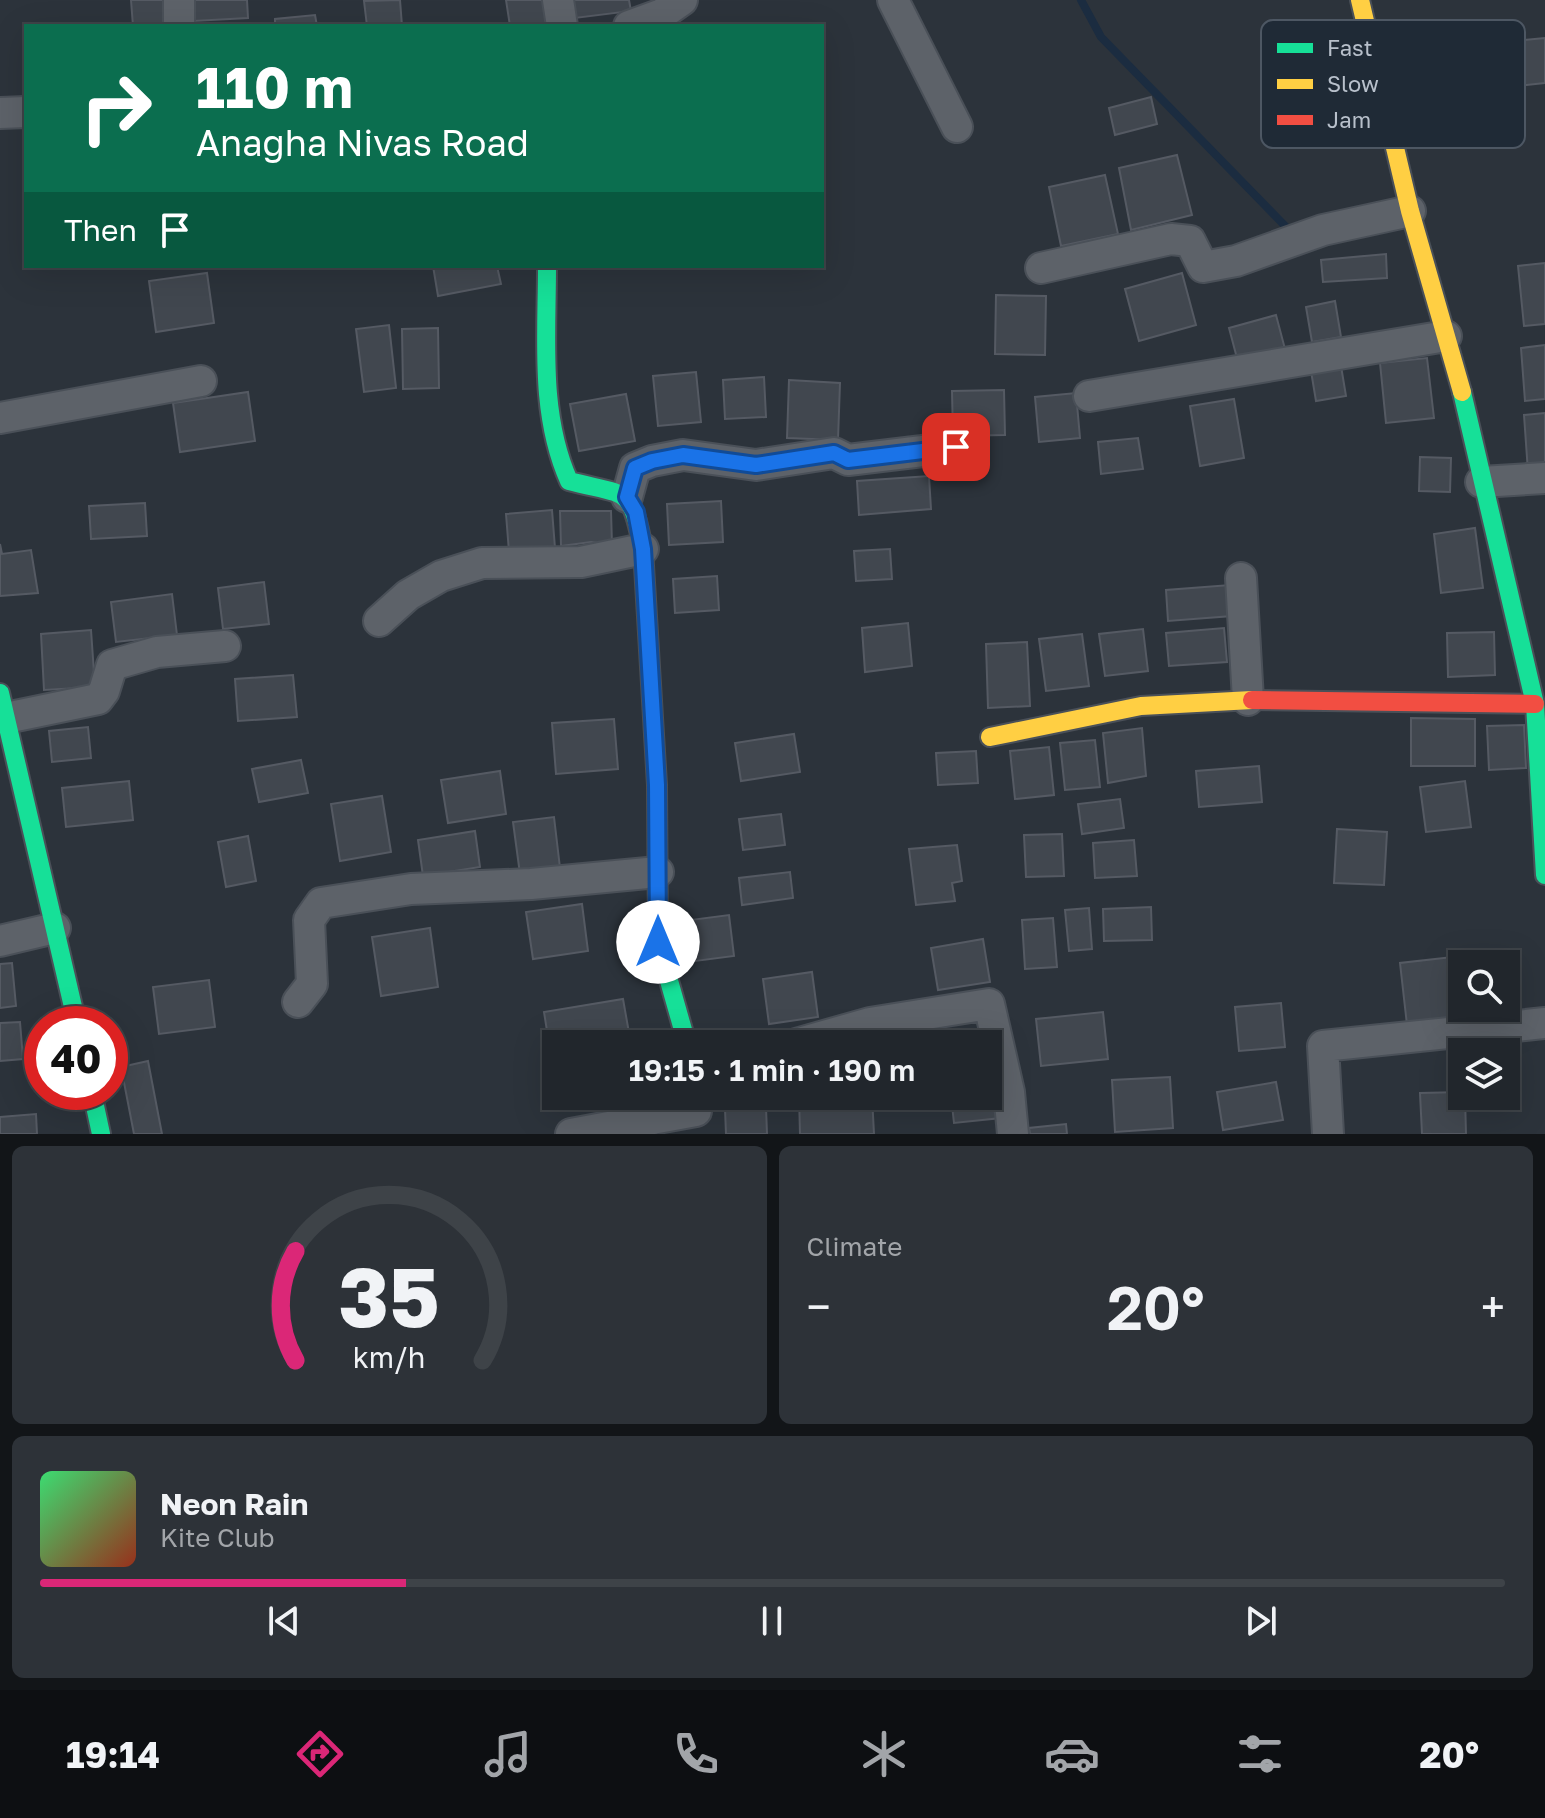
<!DOCTYPE html>
<meta charset="utf-8">
<style>
:root{--surface:#21262c;--page:#2d3238;--text:#f1f3f6;--muted:#a2a5a9;--line:#3e4348;--accent:#db2777}
body{margin:0;font-family:"Golos Text",sans-serif;background:var(--page);color:var(--text);height:100vh;display:flex;flex-direction:column;font-size:30px;white-space:nowrap}
*{box-sizing:border-box;margin:0}
p{font-size:26px;color:var(--muted)}
.icon{flex:none;width:44px;height:44px;fill:none;stroke:currentColor;stroke-width:2;stroke-linecap:round;stroke-linejoin:round}
.map{position:relative;height:1134px;overflow:hidden}
.panel{display:flex;flex-direction:column;gap:12px;padding:12px;background:#121518;flex:1}
.panel>*{flex:none}
.hud{position:absolute;left:24px;top:24px;width:800px;height:244px;border-radius:0px;box-shadow:0 8px 32px #0002,0 0 0 2px var(--line);background:#0b6e4f;color:#fff;overflow:hidden}
.buttons{position:absolute;left:1448px;top:950px;display:grid;gap:16px}
.buttons a{display:grid;place-items:center;width:72px;height:72px;border-radius:0px;background:var(--surface);box-shadow:0 8px 32px #0002,0 0 0 2px var(--line);font-size:40px}
.speed{position:absolute;left:24px;top:1006px;display:flex;gap:16px;font-size:40px;font-weight:700;text-align:center}
.speed>*{display:grid;place-content:center;width:104px;height:104px;border-radius:50%;background:var(--surface);box-shadow:0 8px 32px #0002,0 0 0 2px var(--line);line-height:1}
.speed .limit{border:12px solid #d22;background:#fff;color:#111}
.pin{position:absolute;display:grid;place-items:center;width:68px;height:68px;color:#fff;margin:-34px;border-radius:16px;box-shadow:0 4px 12px #0006}
.me{position:absolute;width:88px;margin:-44px;rotate:0deg;stroke-linejoin:round;filter:drop-shadow(0 0 6px #0008)}
.turn{display:flex;align-items:center;gap:28px;height:168px;padding:0 40px;font-size:36px}
.turn .icon{width:104px;height:104px;stroke-width:2.5}
.turn b{display:block;font-size:56px;line-height:68px}
.then{display:flex;align-items:center;height:76px;padding:0 40px;background:#0003;gap:16px;font-size:30px}
.big{font-size:60px;font-weight:600;line-height:1.1}
.panel .widget{flex:1;display:flex;flex-direction:column;justify-content:center;gap:12px;min-width:0;padding:0 28px;border-radius:12px;background:var(--page)}
.panel .dial{align-items:center;gap:0}
.dial svg{height:208px;overflow:visible;fill:none;stroke:var(--line);stroke-width:7;stroke-linecap:round;text-anchor:middle}
.dial text{fill:var(--text);stroke:none}
.song{display:flex;align-items:center;gap:24px}
.cover{width:96px;height:96px;border-radius:12px;background:linear-gradient(135deg,hsl(140 70% 55%),hsl(10 70% 35%))}
.played{height:8px;border-radius:4px;background:linear-gradient(90deg,var(--accent) 25%,var(--line) 25%)}
.keys{display:flex;justify-content:space-around;direction:ltr}
.heat{display:flex;justify-content:space-between;align-items:center;font-size:44px;direction:ltr}
.panel .tiles{flex:1;display:grid;gap:12px;grid-template-columns:1fr 1fr}
.widget:last-child{grid-column:span 2}
.trip{position:absolute;left:542px;top:1030px;width:460px;height:80px;border-radius:0px;background:var(--surface);box-shadow:0 8px 32px #0002,0 0 0 2px var(--line);font-weight:600;line-height:80px;text-align:center}
.tab-bar{display:flex;height:128px;justify-content:space-around;align-items:center;background:#0d0f12;color:var(--muted)}
.tab-bar .icon{width:56px;height:56px}
.tab-bar .active{color:var(--accent)}
.tab-bar b{font-size:36px;color:var(--text)}
.map>svg:first-child{display:block}
.lines{fill:none;stroke-linecap:round;stroke-linejoin:round}
.stream{stroke:#1b2c40;stroke-width:8}
.building{fill:#41474f;stroke:#555a63;stroke-width:2}
.street-casing{stroke:#4a5058;stroke-width:34}
.fast-casing{stroke:#4a5058;stroke-width:22}
.slow-casing{stroke:#4a5058;stroke-width:22}
.jam-casing{stroke:#4a5058;stroke-width:22}
.street{stroke:#5d6269;stroke-width:30}
.fast{stroke:#16e098;stroke-width:18}
.slow{stroke:#ffcf43;stroke-width:18}
.jam{stroke:#f24e42;stroke-width:18}
.route-casing{stroke:#114b97;stroke-width:20}
.route{stroke:#1a73e8;stroke-width:14}
.key{fill:#1f2a36;stroke:#4d5763;stroke-width:2}
.key-label{font-size:22px;fill:#b8c0cb}
</style>
<div class="map">
<svg width="1545" height="1134" viewBox="0 0 1545 1134">
<rect width="100%" height="100%" fill="#2c333b"/>
<g class="lines">
<path class="stream" d="M 1081,0 L 1101,37 L 1292,233"/>
</g>
<path class="building" d="M 131,0 L 174,0 L 177,26 L 133,26 Z
M 191,0 L 247,0 L 248,18 L 193,21 Z
M 400,0 L 402,26 L 367,26 L 364,1 Z
M 506,0 L 544,0 L 548,26 L 510,26 Z
M 573,0 L 629,0 L 631,11 L 575,18 Z
M 315,15 L 317,26 L 275,26 L 275,19 Z
M 1545,38 L 1545,83 L 1518,86 L 1514,41 Z
M 1151,97 L 1157,124 L 1115,135 L 1109,108 Z
M 1177,155 L 1192,215 L 1131,230 L 1119,168 Z
M 1105,175 L 1118,234 L 1061,246 L 1049,187 Z
M 1386,254 L 1387,278 L 1323,282 L 1321,260 Z
M 1545,263 L 1545,324 L 1524,326 L 1518,266 Z
M 433,266 L 497,266 L 501,284 L 438,296 Z
M 207,273 L 214,323 L 156,332 L 149,281 Z
M 1182,273 L 1196,325 L 1139,341 L 1125,289 Z
M 996,295 L 1046,296 L 1045,355 L 995,354 Z
M 1335,301 L 1341,337 L 1312,342 L 1306,307 Z
M 1276,315 L 1285,349 L 1238,362 L 1229,328 Z
M 389,325 L 396,388 L 364,392 L 356,329 Z
M 438,328 L 439,388 L 403,389 L 402,329 Z
M 1545,345 L 1545,399 L 1525,401 L 1521,348 Z
M 1427,358 L 1434,418 L 1386,423 L 1380,363 Z
M 1341,366 L 1346,396 L 1316,401 L 1311,371 Z
M 696,372 L 701,422 L 658,426 L 653,376 Z
M 764,377 L 766,417 L 725,419 L 723,380 Z
M 789,380 L 840,383 L 838,440 L 787,438 Z
M 1004,390 L 1005,435 L 953,436 L 952,391 Z
M 248,392 L 255,441 L 180,452 L 173,403 Z
M 1076,393 L 1080,438 L 1039,442 L 1035,397 Z
M 626,394 L 635,441 L 579,451 L 570,404 Z
M 1234,399 L 1244,458 L 1200,466 L 1190,406 Z
M 1545,413 L 1545,471 L 1528,472 L 1524,415 Z
M 1138,438 L 1143,469 L 1101,474 L 1098,442 Z
M 1420,457 L 1451,458 L 1450,492 L 1419,491 Z
M 929,476 L 931,509 L 859,515 L 857,481 Z
M 721,501 L 723,542 L 669,545 L 667,504 Z
M 145,503 L 147,536 L 91,539 L 89,506 Z
M 552,510 L 555,548 L 509,552 L 506,514 Z
M 560,511 L 611,511 L 612,545 L 591,542 L 561,546 Z
M 1475,528 L 1483,588 L 1441,593 L 1434,534 Z
M 0,544 L 2,554 L 31,550 L 38,593 L 0,596 Z
M 890,549 L 892,579 L 856,581 L 854,551 Z
M 717,576 L 719,610 L 675,613 L 673,579 Z
M 264,582 L 269,624 L 223,629 L 218,588 Z
M 1230,585 L 1232,616 L 1168,621 L 1166,590 Z
M 172,594 L 177,635 L 116,642 L 111,602 Z
M 908,623 L 912,666 L 865,672 L 862,628 Z
M 1224,628 L 1227,662 L 1169,666 L 1166,633 Z
M 1143,629 L 1148,671 L 1105,676 L 1099,634 Z
M 91,630 L 95,687 L 44,690 L 41,634 Z
M 1494,632 L 1495,675 L 1448,677 L 1447,633 Z
M 1082,634 L 1089,686 L 1046,691 L 1039,639 Z
M 1027,642 L 1030,706 L 988,708 L 986,644 Z
M 293,675 L 297,717 L 238,721 L 235,679 Z
M 1411,718 L 1475,719 L 1475,766 L 1411,766 Z
M 614,719 L 618,769 L 556,774 L 552,723 Z
M 1524,725 L 1526,768 L 1489,770 L 1487,726 Z
M 88,727 L 91,758 L 52,762 L 49,731 Z
M 1142,728 L 1146,776 L 1108,783 L 1103,733 Z
M 794,734 L 800,772 L 741,781 L 735,743 Z
M 1095,740 L 1100,787 L 1065,790 L 1060,743 Z
M 1049,747 L 1054,795 L 1015,799 L 1010,751 Z
M 976,751 L 978,783 L 938,785 L 936,753 Z
M 301,760 L 308,793 L 259,802 L 252,769 Z
M 1259,766 L 1262,802 L 1199,807 L 1196,771 Z
M 500,771 L 506,814 L 448,823 L 441,780 Z
M 129,781 L 133,820 L 66,827 L 62,788 Z
M 1465,781 L 1471,827 L 1426,832 L 1420,787 Z
M 382,796 L 391,852 L 340,861 L 331,804 Z
M 1120,799 L 1124,828 L 1082,834 L 1078,804 Z
M 781,814 L 785,845 L 743,850 L 739,819 Z
M 554,817 L 560,868 L 520,874 L 513,822 Z
M 1337,829 L 1387,832 L 1384,885 L 1334,883 Z
M 475,831 L 480,867 L 423,876 L 418,840 Z
M 1062,834 L 1064,876 L 1026,877 L 1024,835 Z
M 248,836 L 256,881 L 226,887 L 218,842 Z
M 1134,840 L 1137,876 L 1095,878 L 1093,843 Z
M 957,845 L 962,881 L 952,883 L 955,901 L 916,905 L 909,849 Z
M 790,872 L 793,898 L 742,905 L 739,878 Z
M 582,904 L 588,951 L 533,959 L 526,912 Z
M 1151,907 L 1152,940 L 1104,941 L 1103,909 Z
M 1089,908 L 1092,949 L 1069,951 L 1065,910 Z
M 729,915 L 734,956 L 680,963 L 675,922 Z
M 1053,918 L 1057,967 L 1025,969 L 1022,920 Z
M 430,928 L 438,987 L 381,996 L 372,937 Z
M 983,939 L 990,982 L 938,990 L 931,948 Z
M 1470,955 L 1471,964 L 1462,964 L 1462,1008 L 1476,1008 L 1477,1017 L 1407,1025 L 1400,963 Z
M 12,963 L 16,1006 L 0,1008 L 0,964 Z
M 812,972 L 818,1017 L 769,1024 L 763,979 Z
M 209,980 L 215,1027 L 159,1034 L 153,987 Z
M 623,999 L 631,1044 L 556,1044 L 556,1069 L 553,1069 L 544,1012 Z
M 1281,1003 L 1285,1047 L 1239,1051 L 1235,1007 Z
M 1103,1012 L 1108,1059 L 1041,1066 L 1036,1019 Z
M 20,1022 L 23,1059 L 0,1061 L 0,1023 Z
M 148,1061 L 162,1134 L 134,1134 L 121,1067 Z
M 1170,1077 L 1173,1128 L 1115,1132 L 1112,1080 Z
M 997,1078 L 1001,1118 L 954,1123 L 951,1096 L 988,1096 L 988,1079 Z
M 1276,1082 L 1283,1120 L 1223,1130 L 1217,1092 Z
M 1462,1092 L 1462,1096 L 1465,1096 L 1466,1134 L 1422,1134 L 1420,1093 Z
M 799,1096 L 872,1096 L 874,1134 L 800,1134 Z
M 766,1107 L 767,1134 L 726,1134 L 725,1109 Z
M 36,1114 L 37,1134 L 0,1134 L 0,1117 Z
M 1066,1124 L 1067,1134 L 1030,1134 L 1029,1128 Z"/>
<g class="lines">
<g class="street-casing">
<path id="street" d="M 179,0 L 179,26
M 558,0 L 562,26
M 893,0 L 957,127
M 629,26 L 662,14 L 682,0
M 0,113 L 26,112
M 1041,268 L 1171,239 L 1190,241 L 1203,267 L 1236,261 L 1323,230 L 1410,211
M 1089,396 L 1446,336
M 0,418 L 201,381
M 1481,482 L 1545,478
M 627,497 L 635,468 L 652,461 L 683,455 L 756,465 L 834,453 L 848,460 L 956,447
M 1241,578 L 1248,700
M 379,621 L 408,595 L 441,576 L 482,563 L 581,562 L 643,549
M 6,718 L 98,699 L 104,691 L 112,665 L 157,652 L 225,646
M 0,941 L 55,928
M 298,1002 L 312,984 L 309,920 L 321,903 L 411,889 L 531,884 L 658,872
M 796,1044 L 870,1023 L 989,1004 L 1009,1092 L 1013,1134
M 571,1134 L 641,1121
M 642,1134 L 641,1121 L 696,1111 L 697,1096
M 1328,1134 L 1323,1046 L 1545,1023"/>
</g>
<g class="fast-casing">
<path id="fast" d="M 547,266 C 547,338 539,414 569,481 C 627,496 631,485 643,549 L 657,785 L 658,942 L 687,1044
M 1462,392 L 1535,704 L 1545,875
M 0,693 L 77,1024
M 92,1092 L 101,1134"/>
</g>
<g class="slow-casing">
<path id="slow" d="M 1360,0 L 1410,211 L 1462,392
M 990,737 L 1141,706 L 1252,700"/>
</g>
<g class="jam-casing">
<path id="jam" d="M 1252,700 L 1535,704"/>
</g>
<use href="#street" class="street"/>
<use href="#fast" class="fast"/>
<use href="#slow" class="slow"/>
<use href="#jam" class="jam"/>
</g>
<g class="lines">
<g class="route-casing">
<path id="route" d="M 658,942 L 657,785 L 643,549 L 636,512 L 627,497 L 635,468 L 652,461 L 683,455 L 756,465 L 834,453 L 848,460 L 956,447"/>
</g>
<use href="#route" class="route"/>
</g>
<rect x="1261" y="20" width="264" height="128" rx="12" class="key"/>
<rect x="1277" y="43" width="36" height="10" fill="#16e098"/>
<rect x="1277" y="79" width="36" height="10" fill="#ffcf43"/>
<rect x="1277" y="115" width="36" height="10" fill="#f24e42"/>
<g class="key-label">
<text x="1327" y="56">Fast</text>
<text x="1327" y="92">Slow</text>
<text x="1327" y="128">Jam</text>
</g>
</svg>
<div class="buttons">
<a><svg class="icon" aria-label="search" viewBox="0 0 24 24"><circle cx="10" cy="10" r="6"/><path d="M15 15l6 6"/></svg></a>
<a><svg class="icon" aria-label="layers" viewBox="0 0 24 24"><path d="M12 4l9 5-9 5-9-5zM3 14l9 5 9-5"/></svg></a>
</div>
<div class="speed"><div class="limit">40</div></div>
<div class="pin" style="left:956px;top:447px;background:#d93025"><svg class="icon" aria-label="arrive" viewBox="0 0 24 24"><path d="M6 21V4h12l-3 4 3 4H6"/></svg></div>
<svg class="me" style="left:658px;top:942px" viewBox="-20 -20 40 40"><circle r="19" fill="#fff"/><path d="M0-13L10 11 0 6-10 11z" fill="#1a73e8"/></svg>
<div class="trip">19:15 · 1 min · 190 m</div>
<div class="hud">
<div class="turn"><svg class="icon" aria-label="right" viewBox="0 0 24 24"><path d="M7 20v-9h11M14 6l5 5-5 5"/></svg><div><b>110 m</b>Anagha Nivas Road</div></div>
<div class="then">Then<svg class="icon" aria-label="arrive" viewBox="0 0 24 24"><path d="M6 21V4h12l-3 4 3 4H6"/></svg></div>
</div>
</div>
<section class="panel">
<div class="tiles">
<div class="widget dial"><svg viewBox="0 0 100 80">
<path d="M14 69A42 42 0 1 1 86 69"/>
<path d="M14 69A42 42 0 0 1 14 27" stroke="#db2777"/>
<text x="50" y="56" font-size="32" font-weight="700">35</text>
<text x="50" y="72" font-size="11">km/h</text>
</svg></div>
<div class="widget"><p>Climate</p>
<div class="heat"><a>−</a><b class="big">20°</b><a>+</a></div>
</div>
<div class="widget">
<div class="song"><i class="cover"></i><div><b>Neon Rain</b><p>Kite Club</p></div></div>
<div class="played"></div>
<div class="keys"><svg class="icon" aria-label="previous" viewBox="0 0 24 24"><path d="M18 5L8 12l10 7zM5 5v14"/></svg><svg class="icon" aria-label="pause" viewBox="0 0 24 24"><path d="M8 5v14M16 5v14"/></svg><svg class="icon" aria-label="next" viewBox="0 0 24 24"><path d="M6 5l10 7-10 7zM19 5v14"/></svg></div>
</div>
</div>
</section>
<nav class="tab-bar">
<b>19:14</b>
<svg class="icon active" aria-label="directions" viewBox="0 0 24 24"><path d="M12 3l9 9-9 9-9-9zM9 14v-3h6M13 9l2 2-2 2"/></svg>
<svg class="icon" aria-label="music" viewBox="0 0 24 24"><path d="M9 18V5l10-2v13"/><circle cx="6" cy="18" r="3"/><circle cx="16" cy="16" r="3"/></svg>
<svg class="icon" aria-label="phone" viewBox="0 0 24 24"><path d="M5 4h4l2 5-3 2q2 4 5 5l2-3 5 2v4C11 20 4 13 5 4z"/></svg>
<svg class="icon" aria-label="climate" viewBox="0 0 24 24"><path d="M12 3v18M4 7l16 10M4 17L20 7"/></svg>
<svg class="icon" aria-label="car" viewBox="0 0 24 24"><path d="M5 17H2v-5l4-1 3-4h7l3 4 3 1v5h-3M9 17h6M6 11h13"/><circle cx="7" cy="17" r="2"/><circle cx="17" cy="17" r="2"/></svg>
<svg class="icon" aria-label="filters" viewBox="0 0 24 24"><path d="M4 7h16M4 17h16"/><circle cx="9" cy="7" r="2"/><circle cx="15" cy="17" r="2"/></svg>
<b>20°</b>
</nav>
